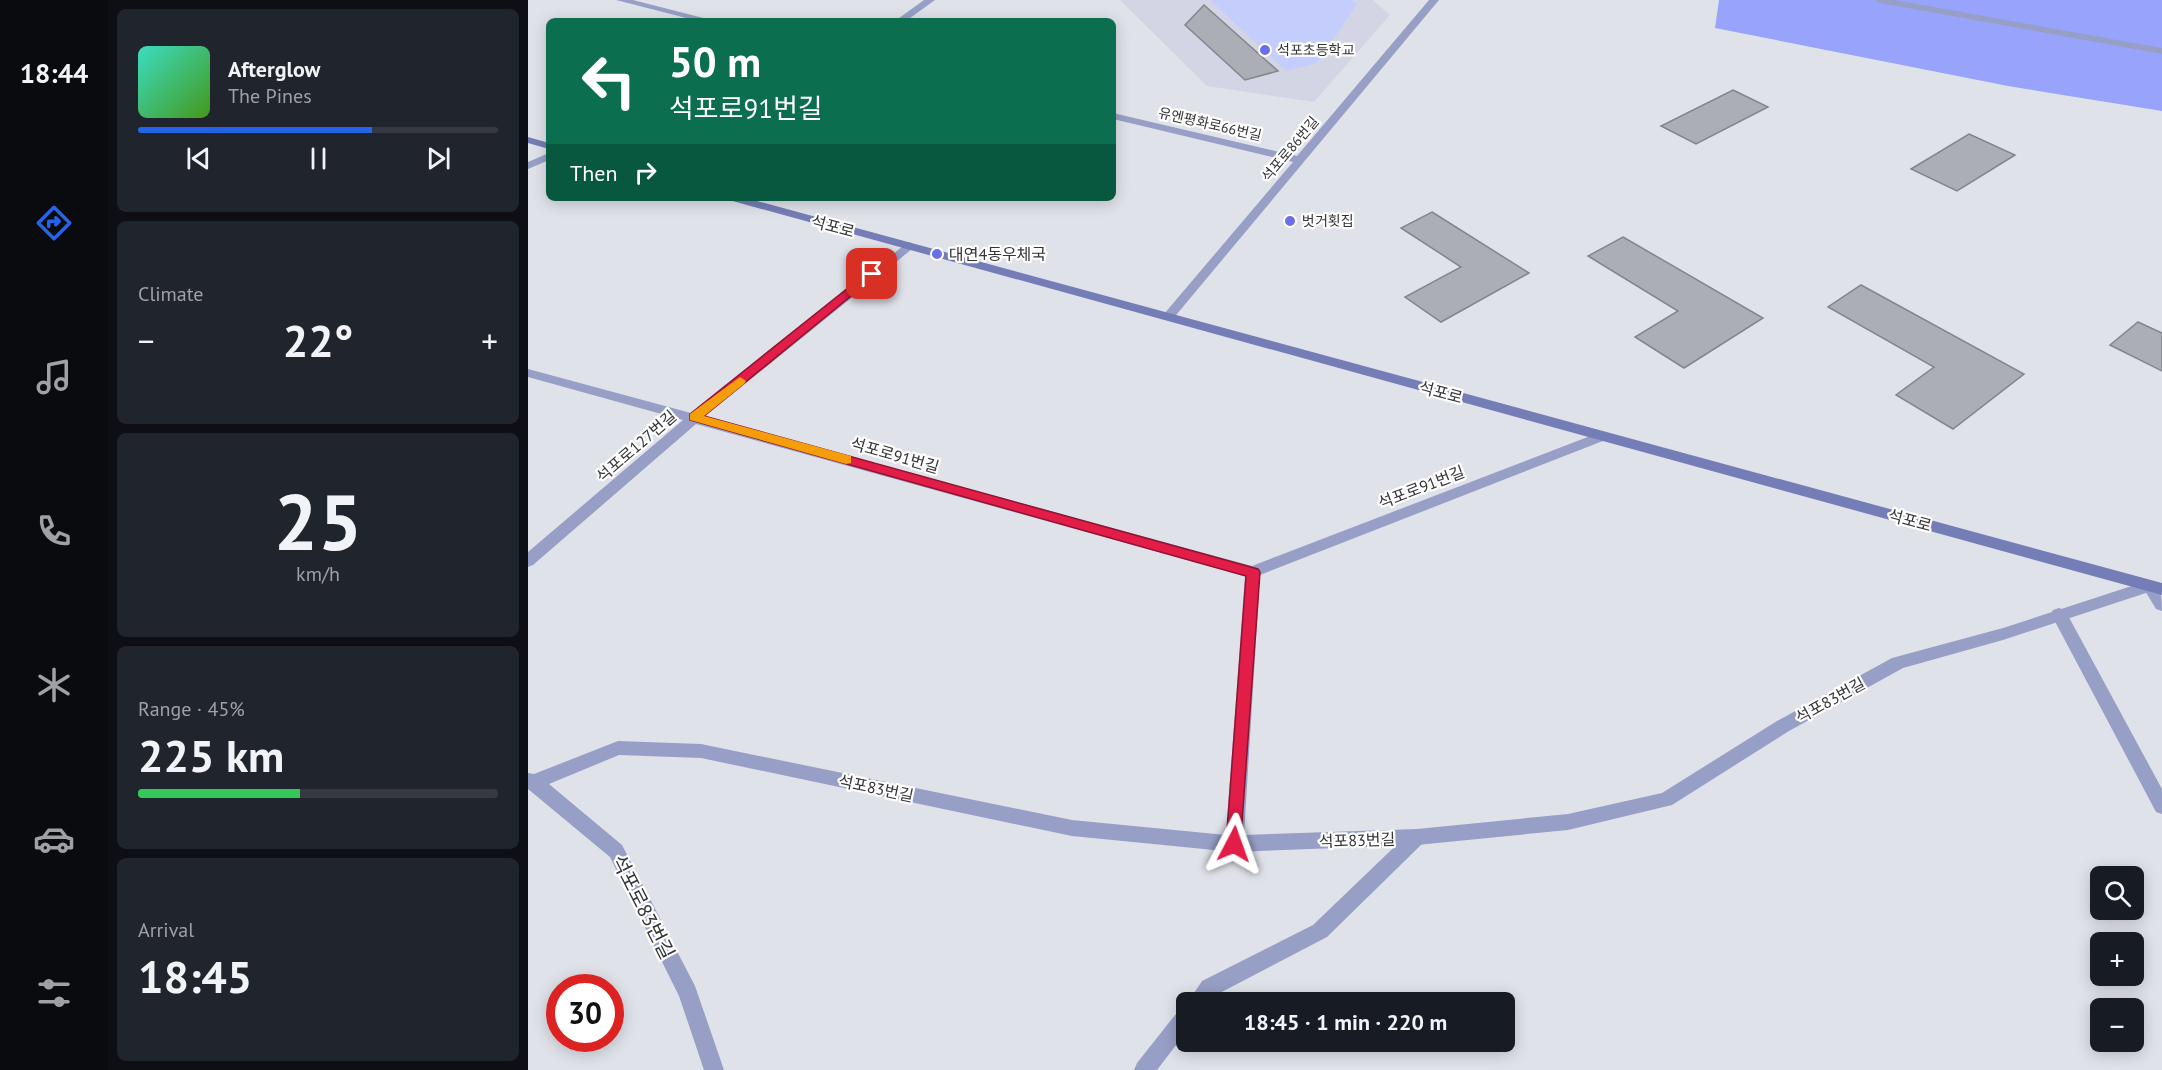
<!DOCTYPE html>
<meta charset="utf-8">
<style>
:root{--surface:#171b24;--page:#20242c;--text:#f1f3f6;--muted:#9ea1a6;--line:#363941;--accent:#2563eb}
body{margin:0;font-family:"PT Sans","Noto Sans KR",sans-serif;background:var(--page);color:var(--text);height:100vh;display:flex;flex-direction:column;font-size:22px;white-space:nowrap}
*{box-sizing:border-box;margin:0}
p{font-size:20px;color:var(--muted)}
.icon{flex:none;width:33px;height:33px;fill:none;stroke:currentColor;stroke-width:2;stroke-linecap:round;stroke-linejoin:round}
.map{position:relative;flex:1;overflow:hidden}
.panel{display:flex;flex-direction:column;gap:9px;padding:9px;background:#0d0f14;width:420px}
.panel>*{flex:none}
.top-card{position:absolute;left:18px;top:18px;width:570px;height:183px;border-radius:9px;box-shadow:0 3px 15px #0003;background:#0b6e4f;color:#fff;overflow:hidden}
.buttons{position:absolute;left:1562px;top:866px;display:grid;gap:12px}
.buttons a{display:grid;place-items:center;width:54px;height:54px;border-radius:9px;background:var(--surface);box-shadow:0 3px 15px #0003;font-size:30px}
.speed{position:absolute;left:18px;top:974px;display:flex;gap:12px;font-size:30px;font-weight:700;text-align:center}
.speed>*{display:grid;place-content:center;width:78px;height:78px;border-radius:50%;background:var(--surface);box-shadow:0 3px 15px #0003;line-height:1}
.speed .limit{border:9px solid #d22;background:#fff;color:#111}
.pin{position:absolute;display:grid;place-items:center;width:51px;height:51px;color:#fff;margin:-26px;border-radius:12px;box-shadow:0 3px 9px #0006}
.me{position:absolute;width:66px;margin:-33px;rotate:4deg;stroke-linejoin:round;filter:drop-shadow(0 0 4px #0008)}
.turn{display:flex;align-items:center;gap:21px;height:126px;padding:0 24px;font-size:27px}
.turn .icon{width:78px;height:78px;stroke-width:2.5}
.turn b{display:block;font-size:42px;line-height:51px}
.then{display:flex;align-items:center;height:57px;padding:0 24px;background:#0003;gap:12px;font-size:22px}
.big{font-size:45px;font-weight:600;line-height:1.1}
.panel .tile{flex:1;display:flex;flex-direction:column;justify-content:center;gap:9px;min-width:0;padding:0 21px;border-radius:9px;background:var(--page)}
.panel .dial{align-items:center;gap:0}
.dial b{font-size:78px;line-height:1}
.song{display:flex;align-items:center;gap:18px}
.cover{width:72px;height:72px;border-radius:9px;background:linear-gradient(135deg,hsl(170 70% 55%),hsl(100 70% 35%))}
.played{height:6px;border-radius:3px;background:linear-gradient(90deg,var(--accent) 65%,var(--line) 65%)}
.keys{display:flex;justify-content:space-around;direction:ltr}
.heat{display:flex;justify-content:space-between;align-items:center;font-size:33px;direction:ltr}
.charge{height:9px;border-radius:4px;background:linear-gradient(90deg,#34c759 45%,var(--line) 0)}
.trip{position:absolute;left:648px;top:992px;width:339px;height:60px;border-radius:9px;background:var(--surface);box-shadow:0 3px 15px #0003;font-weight:600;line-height:60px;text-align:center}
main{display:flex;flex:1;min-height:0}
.tabs{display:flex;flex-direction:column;width:108px;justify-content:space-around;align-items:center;background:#090b0e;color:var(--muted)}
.tabs .icon{width:42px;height:42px}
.tabs .on{color:var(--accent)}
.tabs b{font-size:27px;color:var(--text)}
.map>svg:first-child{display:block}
.built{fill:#d3d5e5}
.green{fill:#c5cdfd}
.forest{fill:#98a3fc}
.building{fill:#acaeb6;stroke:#83858c;stroke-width:1.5}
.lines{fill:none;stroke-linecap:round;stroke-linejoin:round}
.service{fill:#989fc6;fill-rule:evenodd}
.minor{fill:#989fc6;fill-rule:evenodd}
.secondary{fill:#757db6;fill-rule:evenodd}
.route{fill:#e11d48;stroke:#92132f;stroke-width:1.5}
.slow{fill:#f59e0b}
.poi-dot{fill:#696fe8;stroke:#fff;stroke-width:2}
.labels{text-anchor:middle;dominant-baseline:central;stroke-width:4.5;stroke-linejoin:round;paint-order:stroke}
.far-poi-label{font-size:14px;fill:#343437;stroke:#fff;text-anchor:start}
.far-street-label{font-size:14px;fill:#343437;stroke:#fff}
.street-label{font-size:16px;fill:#343437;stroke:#fff}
.poi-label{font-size:16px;fill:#343437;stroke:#fff;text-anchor:start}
.near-street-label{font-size:20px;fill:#343437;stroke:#fff}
</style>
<main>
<nav class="tabs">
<b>18:44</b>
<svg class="icon on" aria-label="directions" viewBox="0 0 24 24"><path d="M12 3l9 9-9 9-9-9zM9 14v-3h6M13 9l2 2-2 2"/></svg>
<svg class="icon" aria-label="music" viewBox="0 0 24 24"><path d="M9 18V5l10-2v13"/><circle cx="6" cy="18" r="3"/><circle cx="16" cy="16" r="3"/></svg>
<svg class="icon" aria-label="phone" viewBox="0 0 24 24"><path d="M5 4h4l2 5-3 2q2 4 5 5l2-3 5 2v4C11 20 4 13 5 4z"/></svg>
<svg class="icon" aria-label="climate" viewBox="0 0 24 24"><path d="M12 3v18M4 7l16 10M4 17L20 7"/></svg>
<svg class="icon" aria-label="car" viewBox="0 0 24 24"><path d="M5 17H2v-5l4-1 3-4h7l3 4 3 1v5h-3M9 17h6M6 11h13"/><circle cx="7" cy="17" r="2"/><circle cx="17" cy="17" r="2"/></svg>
<svg class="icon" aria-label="filters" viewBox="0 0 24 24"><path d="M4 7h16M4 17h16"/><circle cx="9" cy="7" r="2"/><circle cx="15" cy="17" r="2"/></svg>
</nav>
<section class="panel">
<div class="tile">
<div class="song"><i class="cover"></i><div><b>Afterglow</b><p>The Pines</p></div></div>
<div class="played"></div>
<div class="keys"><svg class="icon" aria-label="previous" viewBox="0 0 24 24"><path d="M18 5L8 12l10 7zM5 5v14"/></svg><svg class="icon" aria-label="pause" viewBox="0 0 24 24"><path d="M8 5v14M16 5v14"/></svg><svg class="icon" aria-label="next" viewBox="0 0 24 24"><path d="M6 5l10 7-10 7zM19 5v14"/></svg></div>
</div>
<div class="tile"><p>Climate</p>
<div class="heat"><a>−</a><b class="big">22°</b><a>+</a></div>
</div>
<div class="tile dial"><b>25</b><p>km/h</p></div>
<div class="tile"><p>Range · 45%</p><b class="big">225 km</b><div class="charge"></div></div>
<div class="tile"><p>Arrival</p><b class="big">18:45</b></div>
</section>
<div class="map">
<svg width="1634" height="1070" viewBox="0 0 1634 1070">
<rect width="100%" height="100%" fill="#e0e2ea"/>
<path class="built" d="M 592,0 L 845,0 L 862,15 L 786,102 L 679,86 Z"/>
<path class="green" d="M 682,0 L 824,0 L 829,4 L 789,63 L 758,71 Z"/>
<path class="forest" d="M 1191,0 L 1634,0 L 1634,111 L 1480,86 L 1187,28 Z"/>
<path class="building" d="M 676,5 L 750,71 L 717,80 L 657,25 Z
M 1205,90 L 1240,107 L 1168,144 L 1133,126 Z
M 1441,134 L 1487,155 L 1429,191 L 1383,169 Z
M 904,212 L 1001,273 L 913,322 L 877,297 L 933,267 L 873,228 Z
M 1095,237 L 1235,318 L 1156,368 L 1107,337 L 1150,311 L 1060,256 Z
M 1333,285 L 1496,374 L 1425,429 L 1368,395 L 1406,367 L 1300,307 Z
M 1610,322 L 1634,333 L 1634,371 L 1582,345 Z"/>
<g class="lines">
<path class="service" d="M 1347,0 L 1367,0 L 1634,48 L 1634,54 L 1352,3 Z
M 21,153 L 21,160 L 0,169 L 0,162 Z
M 1622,580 C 1634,584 1634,599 1634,611 L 1628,609 L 1614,586 L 1617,582 Z
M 1531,608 L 1537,610 L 1634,789 L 1634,814 L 1628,812 L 1523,614 L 1525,610 Z
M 889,829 L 895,831 L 898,837 L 895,843 L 799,937 L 688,995 L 682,1002 L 660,1002 L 674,981 L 785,925 L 883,831 Z
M 658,1007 L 658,1032 L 629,1070 L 606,1070 L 609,1063 L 651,1010 Z"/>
<path class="minor" d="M 88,0 L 105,0 L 187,21 L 170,21 Z
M 396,0 L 407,0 L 378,21 L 367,21 Z
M 901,0 L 911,0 L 644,320 L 636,320 L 636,314 L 765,162 L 585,119 L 585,113 L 769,156 Z
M 380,242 L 384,243 L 384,249 L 176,417 L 724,566 L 1070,433 L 1075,431 L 1082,436 L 1080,439 L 732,575 L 716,835 L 889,829 L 1040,814 L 1134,793 L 1249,721 L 1364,658 L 1475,628 L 1622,580 L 1627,582 L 1630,586 L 1627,590 L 1475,640 L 1375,668 L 1261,731 L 1144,805 L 1040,830 L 889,845 L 706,852 L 544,836 L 173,758 L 91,755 L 21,784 L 94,845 L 167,986 L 196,1070 L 176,1070 L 151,996 L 82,857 L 0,789 L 0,773 L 6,774 L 90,741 L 173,744 L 544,820 L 698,835 L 717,576 L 168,424 L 5,565 L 0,567 L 0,552 L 155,420 L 0,377 L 0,369 L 163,413 Z"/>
<path class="secondary" d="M 0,137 L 21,143 L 21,149 L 0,143 Z
M 199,198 L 218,198 L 1634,583 L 1634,595 L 201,200 Z"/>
</g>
<path class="route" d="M 340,272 L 350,274 L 176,416 L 730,569 L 732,572 L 712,850 L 706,852 L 700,850 L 698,844 L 718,576 L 162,420 L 162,414 Z"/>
<path class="slow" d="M 212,377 L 218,381 L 216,384 L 176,416 L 323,456 L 323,463 L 318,464 L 162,420 L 162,414 Z"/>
<g class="poi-dot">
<circle cx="737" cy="50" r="6"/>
<circle cx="762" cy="221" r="6"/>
<circle cx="409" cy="254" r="6"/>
</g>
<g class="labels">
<g class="far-poi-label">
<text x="749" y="50">석포초등학교</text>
<text x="774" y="221">벗거횟집</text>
</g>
<g class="far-street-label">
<text transform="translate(682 124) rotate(13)">유엔평화로66번길</text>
<text transform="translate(762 149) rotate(-50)">석포로86번길</text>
</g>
<g class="street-label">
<text transform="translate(305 226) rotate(15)">석포로</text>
<text transform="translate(913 392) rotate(15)">석포로</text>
<text transform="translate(108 446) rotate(-41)">석포로127번길</text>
<text transform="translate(367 455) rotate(16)">석포로91번길</text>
<text transform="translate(893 487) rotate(-21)">석포로91번길</text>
<text transform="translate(1382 520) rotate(15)">석포로</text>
<text transform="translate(1302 700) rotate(-29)">석포83번길</text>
<text transform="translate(348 788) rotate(12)">석포83번길</text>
<text transform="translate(829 840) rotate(-2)">석포83번길</text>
</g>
<g class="poi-label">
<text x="421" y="254">대연4동우체국</text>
</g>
<g class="near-street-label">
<text transform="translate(115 907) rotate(63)">석포로83번길</text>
</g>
</g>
</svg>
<div class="buttons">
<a><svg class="icon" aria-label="search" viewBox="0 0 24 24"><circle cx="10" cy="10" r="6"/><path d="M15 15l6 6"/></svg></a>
<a>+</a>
<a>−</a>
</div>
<div class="speed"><div class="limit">30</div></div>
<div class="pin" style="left:344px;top:274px;background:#d93025"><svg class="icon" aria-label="arrive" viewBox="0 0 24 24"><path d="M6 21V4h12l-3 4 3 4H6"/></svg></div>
<svg class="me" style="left:706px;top:844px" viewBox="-20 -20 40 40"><path d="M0-17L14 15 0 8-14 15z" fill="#e11d48" stroke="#fff" stroke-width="4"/></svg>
<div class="trip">18:45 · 1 min · 220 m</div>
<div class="top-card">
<div class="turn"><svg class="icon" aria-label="left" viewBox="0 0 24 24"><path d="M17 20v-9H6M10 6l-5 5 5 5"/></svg><div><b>50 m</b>석포로91번길</div></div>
<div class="then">Then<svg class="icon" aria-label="right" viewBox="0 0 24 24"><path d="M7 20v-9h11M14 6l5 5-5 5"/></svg></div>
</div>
</div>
</main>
